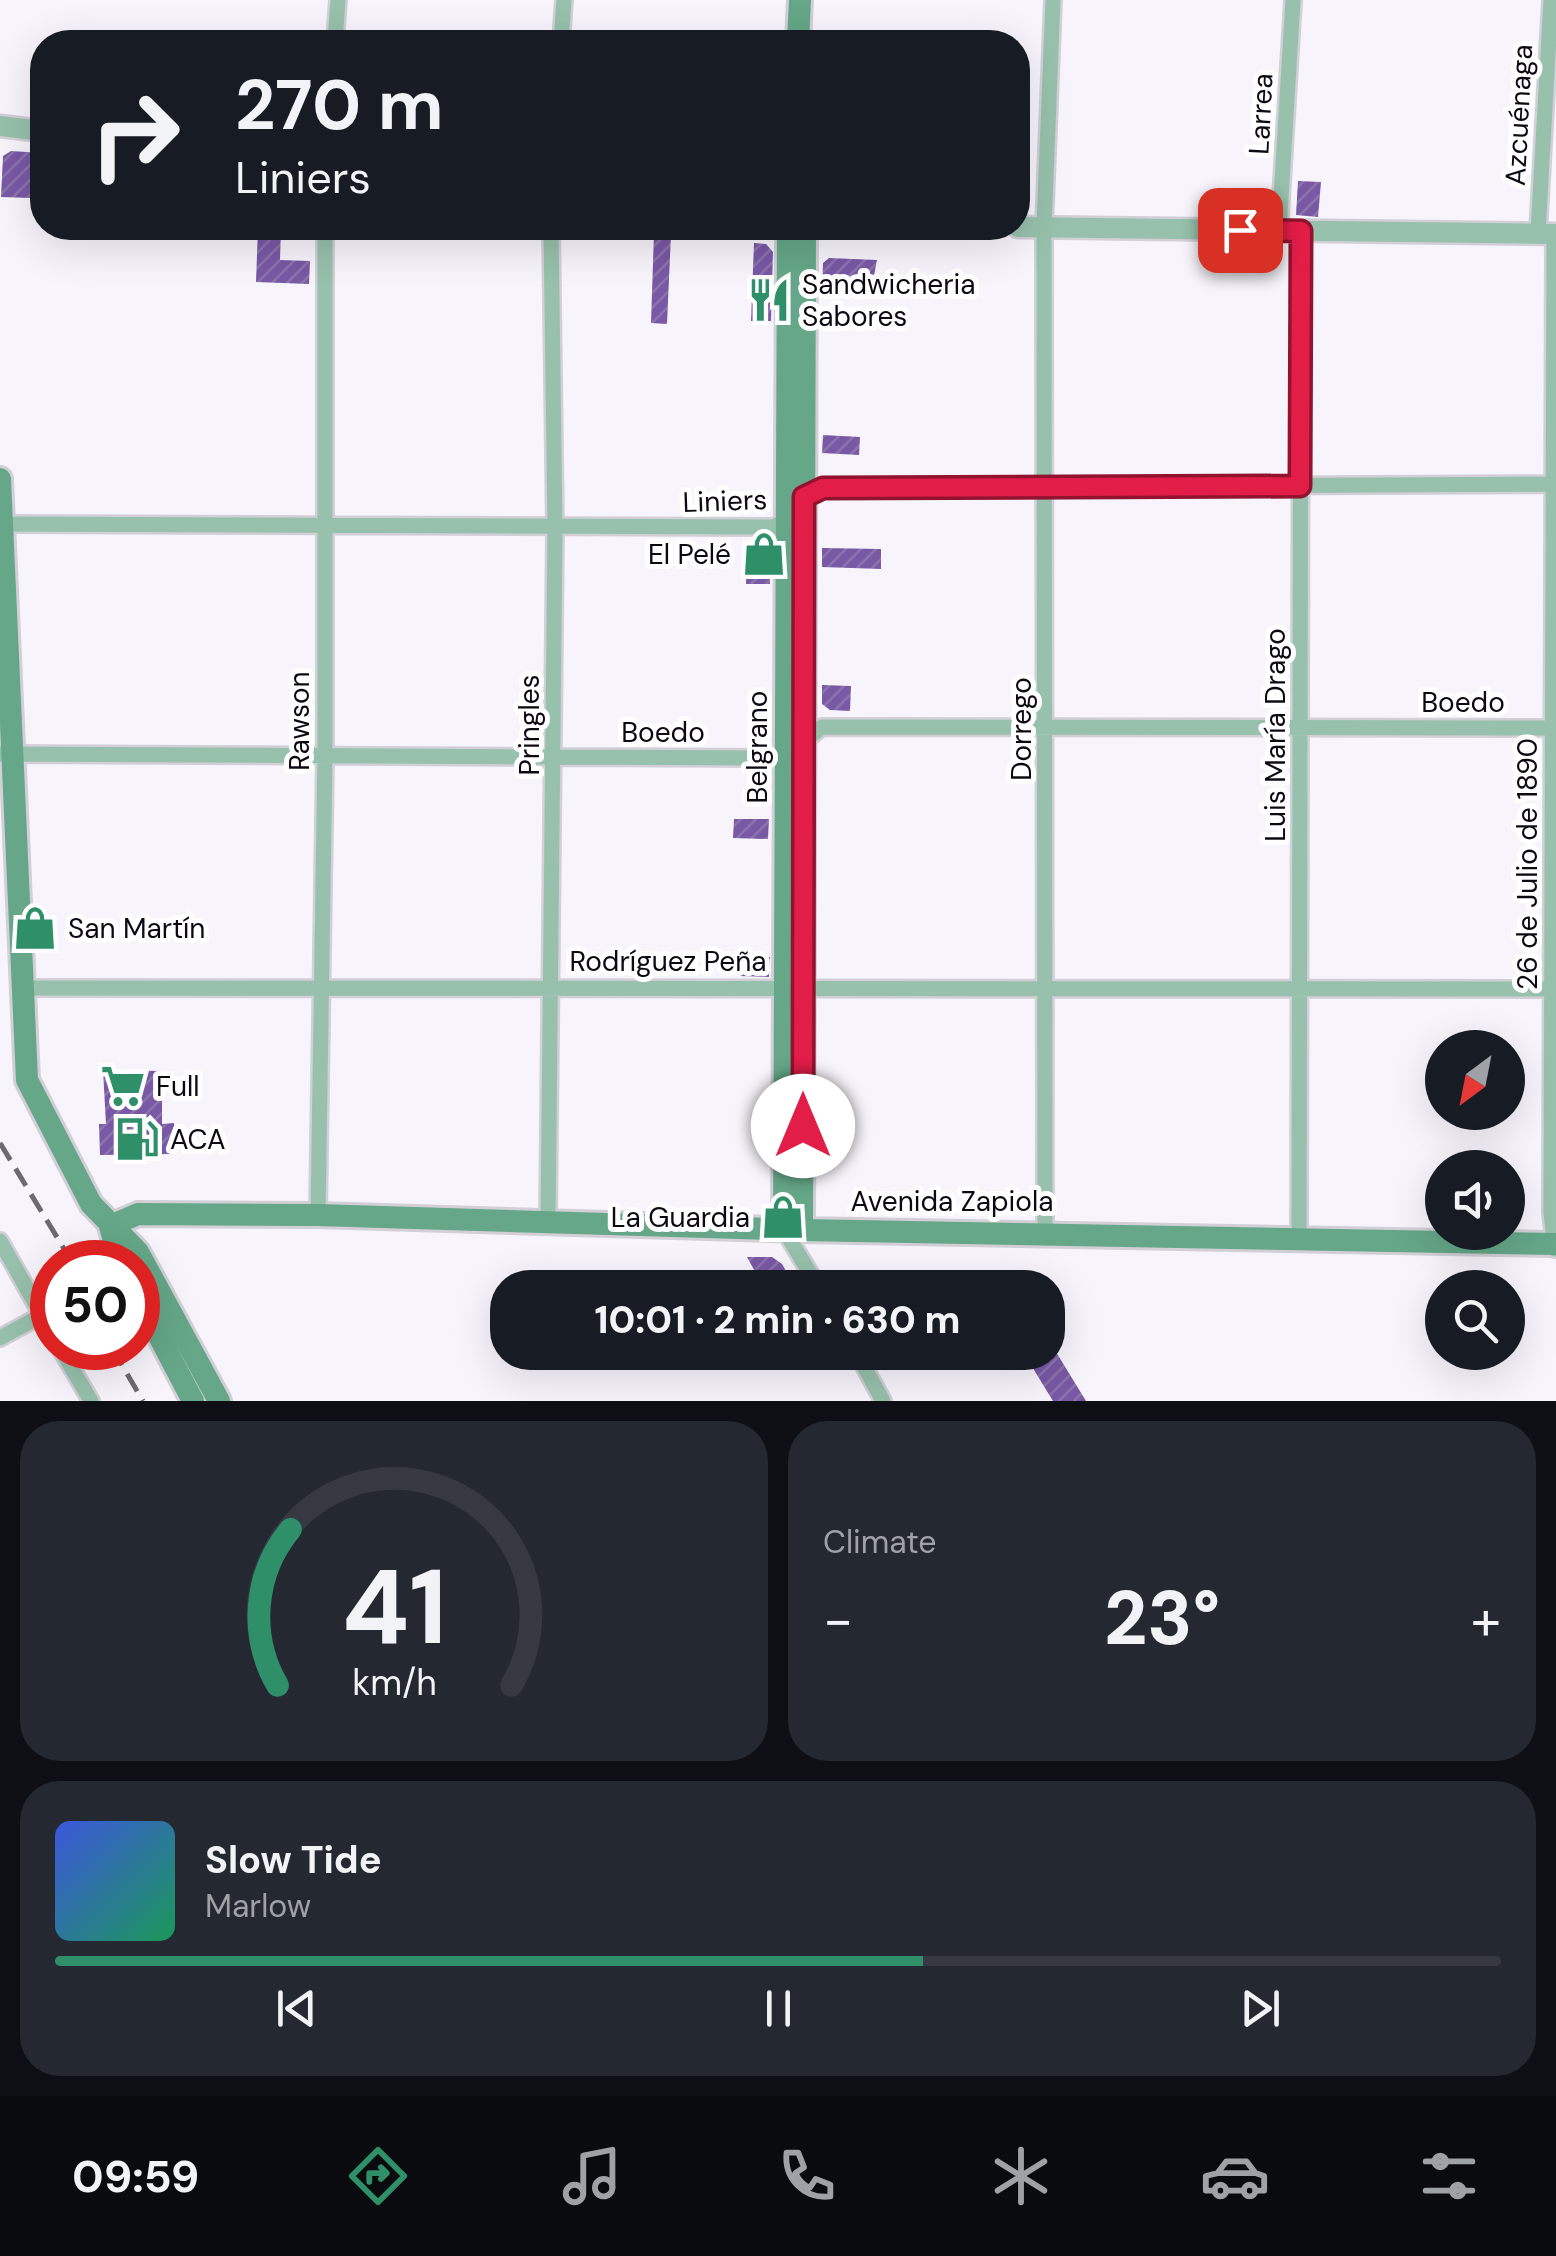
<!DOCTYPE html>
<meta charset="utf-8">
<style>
:root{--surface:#171b24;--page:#242831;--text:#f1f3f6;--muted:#9ea1a6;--line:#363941;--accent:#2e8f69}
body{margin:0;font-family:"DM Sans",sans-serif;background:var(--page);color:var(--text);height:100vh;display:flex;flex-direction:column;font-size:38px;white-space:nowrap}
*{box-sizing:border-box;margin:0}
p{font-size:32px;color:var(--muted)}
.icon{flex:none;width:55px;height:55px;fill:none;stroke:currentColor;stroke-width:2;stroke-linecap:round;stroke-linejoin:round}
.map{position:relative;height:1401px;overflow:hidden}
.side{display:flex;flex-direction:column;gap:20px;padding:20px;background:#0d0f14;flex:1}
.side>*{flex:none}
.banner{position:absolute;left:30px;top:30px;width:1000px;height:210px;border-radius:40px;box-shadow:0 10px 40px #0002;background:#171b24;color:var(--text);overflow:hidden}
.needle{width:65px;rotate:212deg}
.fabs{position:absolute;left:1425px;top:1030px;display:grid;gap:20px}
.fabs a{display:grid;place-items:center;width:100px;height:100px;border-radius:50%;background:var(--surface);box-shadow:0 10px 40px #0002;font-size:50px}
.speed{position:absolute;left:30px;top:1240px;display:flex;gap:20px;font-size:50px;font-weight:700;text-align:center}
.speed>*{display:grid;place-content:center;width:130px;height:130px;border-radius:50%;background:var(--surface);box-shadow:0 10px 40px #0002;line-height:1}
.speed .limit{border:15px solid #d22;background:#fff;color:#111}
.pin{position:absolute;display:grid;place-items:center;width:85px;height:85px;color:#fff;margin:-42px;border-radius:20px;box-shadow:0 5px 15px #0006}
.me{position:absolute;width:110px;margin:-55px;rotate:0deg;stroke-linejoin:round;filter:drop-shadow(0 0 8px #0008)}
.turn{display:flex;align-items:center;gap:35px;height:210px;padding:0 40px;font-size:45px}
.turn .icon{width:130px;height:130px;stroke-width:2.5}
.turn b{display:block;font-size:70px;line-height:85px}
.big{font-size:75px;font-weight:800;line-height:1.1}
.side .tile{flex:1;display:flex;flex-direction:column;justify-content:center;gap:15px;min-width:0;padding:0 35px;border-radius:40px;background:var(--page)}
.side .dial{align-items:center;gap:0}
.dial svg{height:260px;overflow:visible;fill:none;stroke:var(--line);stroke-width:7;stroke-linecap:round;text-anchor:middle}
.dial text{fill:var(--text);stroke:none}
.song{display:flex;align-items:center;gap:30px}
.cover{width:120px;height:120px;border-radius:15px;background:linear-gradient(135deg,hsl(230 70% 55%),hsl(150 70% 35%))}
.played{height:10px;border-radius:5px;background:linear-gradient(90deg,var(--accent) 60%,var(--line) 60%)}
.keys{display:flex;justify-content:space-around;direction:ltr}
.heat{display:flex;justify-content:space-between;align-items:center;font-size:55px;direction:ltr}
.side .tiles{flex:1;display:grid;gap:20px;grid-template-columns:1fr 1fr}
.tile:last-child{grid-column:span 2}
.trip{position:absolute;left:490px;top:1270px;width:575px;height:100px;border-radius:40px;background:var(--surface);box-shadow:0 10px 40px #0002;font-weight:800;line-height:100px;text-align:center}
.tabs{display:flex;height:160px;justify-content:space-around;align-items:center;background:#090b0e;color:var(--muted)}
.tabs .icon{width:70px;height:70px}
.tabs .active{color:var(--accent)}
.tabs b{font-size:45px;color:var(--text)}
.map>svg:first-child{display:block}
.building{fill:url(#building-hatch)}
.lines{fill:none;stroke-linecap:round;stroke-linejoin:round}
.minor-casing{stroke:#d2cfd6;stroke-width:20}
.tertiary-casing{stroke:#d2cfd6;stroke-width:25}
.secondary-casing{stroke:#d2cfd6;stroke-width:28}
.minor{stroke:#97c1ac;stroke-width:15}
.tertiary{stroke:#97c1ac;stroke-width:20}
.secondary{stroke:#65a788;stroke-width:22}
.rail{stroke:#6c6972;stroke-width:5;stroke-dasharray:20 10;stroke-linecap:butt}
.route-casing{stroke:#92132f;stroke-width:25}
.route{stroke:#e11d48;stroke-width:18}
.labels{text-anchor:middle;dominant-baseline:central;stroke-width:10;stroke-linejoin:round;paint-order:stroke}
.street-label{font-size:28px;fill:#0d0913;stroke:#fff}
.poi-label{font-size:28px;fill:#0d0913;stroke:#fff;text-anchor:start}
</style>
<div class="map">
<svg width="1556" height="1401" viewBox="0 0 1556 1401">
<defs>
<pattern id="building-hatch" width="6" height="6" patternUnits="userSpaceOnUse" patternTransform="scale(2.5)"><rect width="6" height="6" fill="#7958a5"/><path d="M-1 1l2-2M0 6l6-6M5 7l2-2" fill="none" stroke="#8b74ab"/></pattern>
</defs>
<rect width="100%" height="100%" fill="#f7f5fb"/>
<path class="building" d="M 11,151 L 42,153 L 42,185 L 31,185 L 30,198 L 1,197 L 3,156 Z
M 1298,181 L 1321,182 L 1318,217 L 1296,215 Z
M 258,228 L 281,228 L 280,260 L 310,261 L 309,284 L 256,282 Z
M 654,233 L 671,234 L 667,324 L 651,323 Z
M 754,243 L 766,244 L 773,252 L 771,321 L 751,321 Z
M 829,258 L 877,260 L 870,296 L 822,293 L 823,263 Z
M 823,435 L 860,437 L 859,455 L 822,453 Z
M 747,548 L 763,548 L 770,555 L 770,584 L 746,584 Z
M 822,548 L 881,549 L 881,569 L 822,567 Z
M 822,685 L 851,686 L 850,711 L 830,710 L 822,704 Z
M 734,819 L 769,819 L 768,839 L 733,838 Z
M 740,956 L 770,957 L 769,977 L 739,976 Z
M 103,1070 L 162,1071 L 162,1124 L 174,1123 L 175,1154 L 100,1155 L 99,1124 L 106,1124 Z
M 747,1257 L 772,1257 L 782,1264 L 796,1288 L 764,1288 Z
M 885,1275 L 954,1277 L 954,1288 L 885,1288 Z
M 1023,1352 L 1056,1352 L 1086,1401 L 1053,1401 Z"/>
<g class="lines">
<g class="minor-casing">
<path id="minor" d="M 335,42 L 338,0
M 561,42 L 564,0
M 1279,231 L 1293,0
M 1538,233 L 1551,0
M 1554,234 L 1551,1213 L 1555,1249
M 0,524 L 773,527 L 787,521 L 813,489 L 823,488 L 1556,484
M 0,754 L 772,758 L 787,755 L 822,727 L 1556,728
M 20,988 L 1556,989
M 318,1215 L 325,755 L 325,228
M 548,1224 L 555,529 L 551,228
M 784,1230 L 819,1288
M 1045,1231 L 1044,227 L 1053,0
M 1299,1238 L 1301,231
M 0,1241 L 52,1333
M 0,1338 L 42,1315
M 60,1348 L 91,1401
M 856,1352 L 883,1401"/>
</g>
<g class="tertiary-casing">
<path id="tertiary" d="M 0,126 L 42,131
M 1018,227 L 1556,234"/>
</g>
<g class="secondary-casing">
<path id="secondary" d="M 798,42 L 800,0
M 0,479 L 27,1080 L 91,1204 L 138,1252 L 219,1401
M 110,1226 L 138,1214 L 318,1215 L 802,1230 L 1556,1244
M 110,1226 L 120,1262
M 784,1230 L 788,228
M 802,1230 L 805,228
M 138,1296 L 193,1401"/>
</g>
<use href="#minor" class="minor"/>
<use href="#tertiary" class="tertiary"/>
<use href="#secondary" class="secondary"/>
<path class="rail" d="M 0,1143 L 72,1262
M 112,1348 L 143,1401"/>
</g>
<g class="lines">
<g class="route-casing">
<path id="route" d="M 803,1126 L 804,497 L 823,488 L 1300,486 L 1301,231 L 1240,230"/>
</g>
<use href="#route" class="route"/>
</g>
<defs>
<g id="restaurant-bare" transform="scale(3.45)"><path d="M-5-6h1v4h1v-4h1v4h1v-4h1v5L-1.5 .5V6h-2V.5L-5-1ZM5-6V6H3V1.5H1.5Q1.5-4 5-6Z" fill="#2e8f69" stroke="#fff" stroke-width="2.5" paint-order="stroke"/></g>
<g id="shop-bare" transform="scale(3.45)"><path d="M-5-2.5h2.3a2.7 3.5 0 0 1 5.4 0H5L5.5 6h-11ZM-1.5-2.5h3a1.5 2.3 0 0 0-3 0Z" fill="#2e8f69" stroke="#fff" stroke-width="2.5" paint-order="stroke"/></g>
<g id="supermarket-bare" transform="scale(3.45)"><path d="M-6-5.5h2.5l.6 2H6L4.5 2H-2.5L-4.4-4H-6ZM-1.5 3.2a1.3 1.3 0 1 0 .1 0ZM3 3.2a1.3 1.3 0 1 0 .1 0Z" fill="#2e8f69" stroke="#fff" stroke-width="2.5" paint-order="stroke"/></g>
<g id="fuel-bare" transform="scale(3.45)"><path d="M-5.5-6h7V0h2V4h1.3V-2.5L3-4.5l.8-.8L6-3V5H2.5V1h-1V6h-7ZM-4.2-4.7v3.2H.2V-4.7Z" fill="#2e8f69" stroke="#fff" stroke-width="2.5" paint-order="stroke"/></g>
</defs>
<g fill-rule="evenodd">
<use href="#restaurant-bare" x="769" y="300"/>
<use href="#shop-bare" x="764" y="554"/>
<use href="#shop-bare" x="35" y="928"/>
<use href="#supermarket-bare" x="123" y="1086"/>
<use href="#fuel-bare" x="137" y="1139"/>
<use href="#shop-bare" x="783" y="1217"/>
</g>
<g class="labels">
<g class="street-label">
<text transform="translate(1261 114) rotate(-87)">Larrea</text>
<text transform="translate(1519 115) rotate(-87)">Azcuénaga</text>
<text transform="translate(725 501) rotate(-2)">Liniers</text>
<text x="1463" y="702">Boedo</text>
<text transform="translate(299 721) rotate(-90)">Rawson</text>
<text transform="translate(529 725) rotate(-90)">Pringles</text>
<text transform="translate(1021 729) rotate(-90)">Dorrego</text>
<text x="663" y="732">Boedo</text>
<text transform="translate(1275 735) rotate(-90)">Luis María Drago</text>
<text transform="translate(757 747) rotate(-90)">Belgrano</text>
<text transform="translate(1527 864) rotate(-90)">26 de Julio de 1890</text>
<text x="668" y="961">Rodríguez Peña</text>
<text x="952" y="1201">Avenida Zapiola</text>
</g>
<g class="poi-label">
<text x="802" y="284">Sandwicheria<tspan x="802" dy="32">Sabores</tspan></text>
<text x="731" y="554" text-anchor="end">El Pelé</text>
<text x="68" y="928">San Martín</text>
<text x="156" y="1086">Full</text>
<text x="170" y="1139">ACA</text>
<text x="750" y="1217" text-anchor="end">La Guardia</text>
</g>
</g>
</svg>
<div class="fabs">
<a><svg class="needle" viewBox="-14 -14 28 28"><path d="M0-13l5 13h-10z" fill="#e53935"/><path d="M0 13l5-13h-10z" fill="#9ea1a6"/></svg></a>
<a><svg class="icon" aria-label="sound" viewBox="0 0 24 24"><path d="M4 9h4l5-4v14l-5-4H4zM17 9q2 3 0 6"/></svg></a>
<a><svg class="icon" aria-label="search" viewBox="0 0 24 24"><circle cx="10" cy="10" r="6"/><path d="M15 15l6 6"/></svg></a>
</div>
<div class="speed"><div class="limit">50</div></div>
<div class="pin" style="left:1240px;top:230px;background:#d93025"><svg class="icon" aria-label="arrive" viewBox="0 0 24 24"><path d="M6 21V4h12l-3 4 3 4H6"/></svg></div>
<svg class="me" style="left:803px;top:1126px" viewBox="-20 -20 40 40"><circle r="19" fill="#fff"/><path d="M0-13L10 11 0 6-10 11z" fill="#e11d48"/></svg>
<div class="trip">10:01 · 2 min · 630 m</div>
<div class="banner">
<div class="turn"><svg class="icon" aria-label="right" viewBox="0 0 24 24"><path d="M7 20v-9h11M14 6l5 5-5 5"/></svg><div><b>270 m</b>Liniers</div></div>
</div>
</div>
<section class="side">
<div class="tiles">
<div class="tile dial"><svg viewBox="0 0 100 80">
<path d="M14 69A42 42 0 1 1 86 69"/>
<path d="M14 69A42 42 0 0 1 18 21" stroke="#2e8f69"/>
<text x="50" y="56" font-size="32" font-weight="700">41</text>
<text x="50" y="72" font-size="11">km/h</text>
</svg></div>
<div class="tile"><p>Climate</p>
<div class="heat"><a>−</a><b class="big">23°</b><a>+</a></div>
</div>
<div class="tile">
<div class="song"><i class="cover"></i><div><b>Slow Tide</b><p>Marlow</p></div></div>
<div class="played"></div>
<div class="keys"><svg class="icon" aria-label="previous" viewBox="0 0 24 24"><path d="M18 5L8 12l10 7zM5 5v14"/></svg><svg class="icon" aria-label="pause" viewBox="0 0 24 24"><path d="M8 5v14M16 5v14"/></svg><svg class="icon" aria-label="next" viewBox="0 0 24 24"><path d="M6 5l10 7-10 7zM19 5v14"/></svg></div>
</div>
</div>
</section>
<nav class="tabs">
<b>09:59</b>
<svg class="icon active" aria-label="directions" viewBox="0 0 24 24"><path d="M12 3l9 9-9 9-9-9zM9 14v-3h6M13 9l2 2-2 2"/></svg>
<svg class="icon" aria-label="music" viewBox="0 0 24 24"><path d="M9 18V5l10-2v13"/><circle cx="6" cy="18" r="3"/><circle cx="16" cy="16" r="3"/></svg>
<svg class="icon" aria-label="phone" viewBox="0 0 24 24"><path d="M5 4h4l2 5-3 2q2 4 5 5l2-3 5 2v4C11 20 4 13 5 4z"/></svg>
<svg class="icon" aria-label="climate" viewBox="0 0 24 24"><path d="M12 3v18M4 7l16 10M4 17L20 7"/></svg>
<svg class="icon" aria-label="car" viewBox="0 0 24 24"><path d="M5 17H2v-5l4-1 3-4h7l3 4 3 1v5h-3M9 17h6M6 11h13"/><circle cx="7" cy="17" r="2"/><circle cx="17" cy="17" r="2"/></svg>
<svg class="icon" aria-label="filters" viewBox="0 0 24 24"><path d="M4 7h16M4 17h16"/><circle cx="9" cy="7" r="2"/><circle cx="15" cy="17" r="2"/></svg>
</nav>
